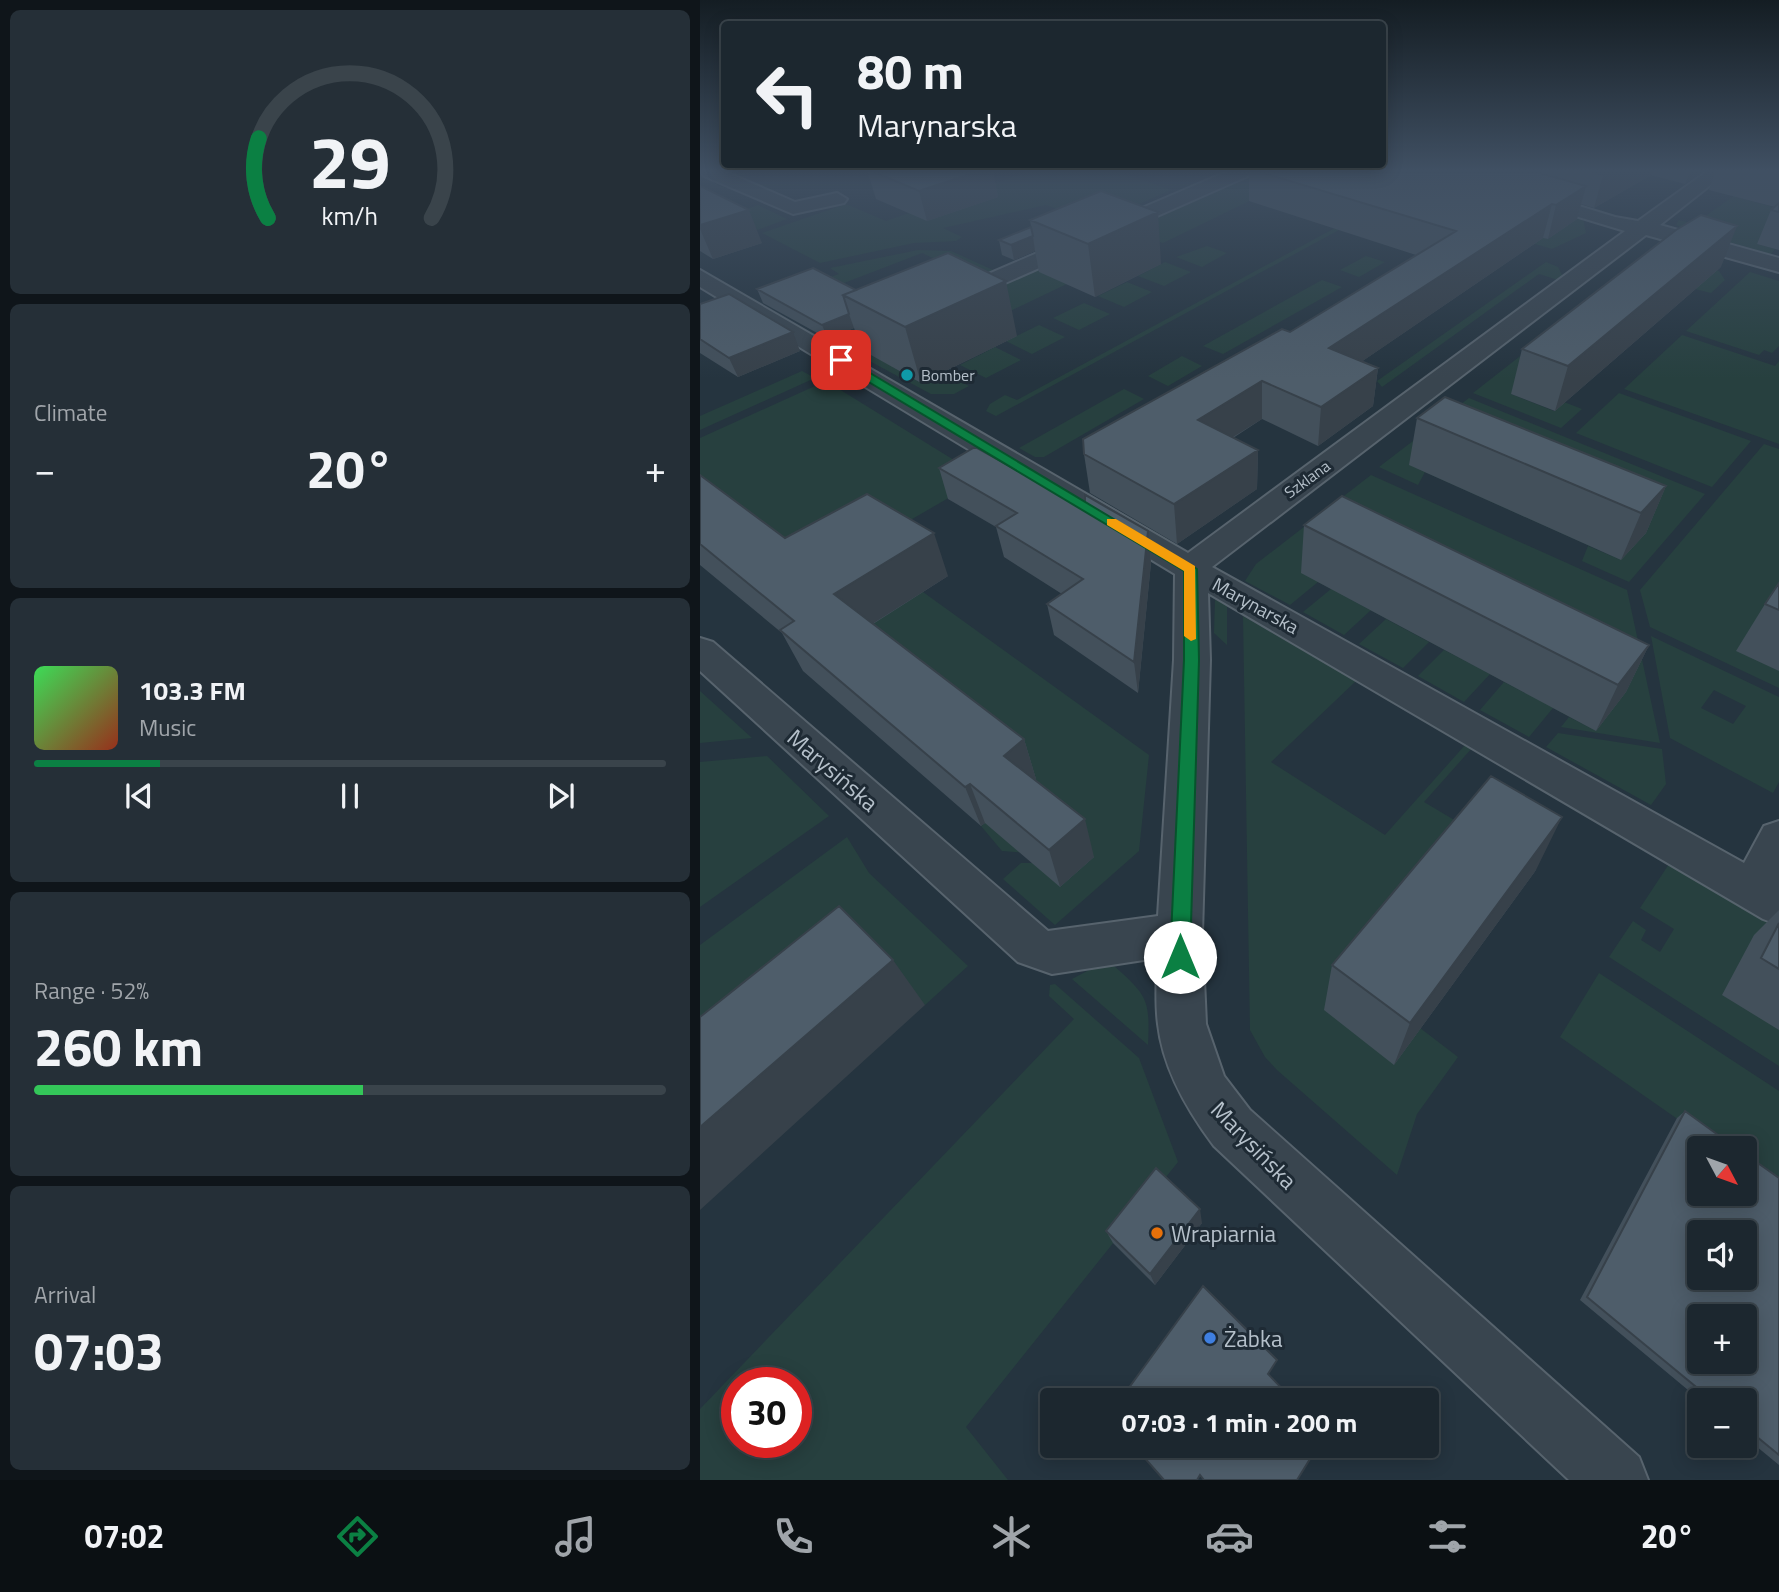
<!DOCTYPE html>
<meta charset="utf-8">
<style>
:root{--surface:#1c272f;--page:#252f37;--text:#f1f3f6;--muted:#a0a5aa;--line:#3a444b;--accent:#0b8043}
body{margin:0;font-family:"Titillium Web",sans-serif;background:var(--page);color:var(--text);height:100vh;display:flex;flex-direction:column;font-size:26px;white-space:nowrap}
*{box-sizing:border-box;margin:0}
p{font-size:23px;color:var(--muted)}
.icon{flex:none;width:38px;height:38px;fill:none;stroke:currentColor;stroke-width:2;stroke-linecap:round;stroke-linejoin:round}
.map{position:relative;flex:1;overflow:hidden}
.panel{display:flex;flex-direction:column;gap:10px;padding:10px;background:#0f151a;width:700px}
.panel>*{flex:none}
.banner{position:absolute;left:21px;top:21px;width:665px;height:147px;border-radius:7px;box-shadow:0 4px 18px #0003,0 0 0 2px var(--line);background:#1c272f;color:var(--text);overflow:hidden}
.needle{width:46px;rotate:131deg}
.fabs{position:absolute;left:987px;top:1136px;display:grid;gap:14px}
.fabs a{display:grid;place-items:center;width:70px;height:70px;border-radius:7px;background:var(--surface);box-shadow:0 4px 18px #0003,0 0 0 2px var(--line);font-size:35px}
.speed{position:absolute;left:21px;top:1367px;display:flex;gap:14px;font-size:35px;font-weight:700;text-align:center}
.speed>*{display:grid;place-content:center;width:91px;height:91px;border-radius:50%;background:var(--surface);box-shadow:0 4px 18px #0003,0 0 0 2px var(--line);line-height:1}
.speed .limit{border:10px solid #d22;background:#fff;color:#111}
.pin{position:absolute;display:grid;place-items:center;width:60px;height:60px;color:#fff;margin:-30px;border-radius:14px;box-shadow:0 4px 10px #0006}
.me{position:absolute;width:77px;margin:-38px;rotate:0deg;stroke-linejoin:round;filter:drop-shadow(0 0 5px #0008)}
.turn{display:flex;align-items:center;gap:24px;height:147px;padding:0 21px;font-size:32px}
.turn .icon{width:91px;height:91px;stroke-width:2.5}
.turn b{display:block;font-size:49px;line-height:60px}
.big{font-size:52px;font-weight:700;line-height:1.1}
.panel .tile{flex:1;display:flex;flex-direction:column;justify-content:center;gap:10px;min-width:0;padding:0 24px;border-radius:10px;background:var(--page)}
.panel .dial{align-items:center;gap:0}
.dial svg{height:182px;overflow:visible;fill:none;stroke:var(--line);stroke-width:7;stroke-linecap:round;text-anchor:middle}
.dial text{fill:var(--text);stroke:none}
.song{display:flex;align-items:center;gap:21px}
.cover{width:84px;height:84px;border-radius:10px;background:linear-gradient(135deg,hsl(130 70% 55%),hsl(10 70% 35%))}
.played{height:7px;border-radius:4px;background:linear-gradient(90deg,var(--accent) 20%,var(--line) 20%)}
.keys{display:flex;justify-content:space-around;direction:ltr}
.heat{display:flex;justify-content:space-between;align-items:center;font-size:38px;direction:ltr}
.charge{height:10px;border-radius:5px;background:linear-gradient(90deg,#34c759 52%,var(--line) 0)}
.trip{position:absolute;left:340px;top:1388px;width:399px;height:70px;border-radius:7px;background:var(--surface);box-shadow:0 4px 18px #0003,0 0 0 2px var(--line);font-weight:700;line-height:70px;text-align:center}
.dock{display:flex;height:112px;justify-content:space-around;align-items:center;background:#0b1013;color:var(--muted)}
.dock .icon{width:49px;height:49px}
.dock .selected{color:var(--accent)}
.dock b{font-size:32px;color:var(--text)}
main{display:flex;flex:1;min-height:0}
.map>svg:first-child{display:block}
.green{fill:#27403f;fill-rule:evenodd}
.lines{fill:none;stroke-linecap:round;stroke-linejoin:round}
.street-casing{stroke:#57636d;stroke-width:4}
.street{fill:#39454f;fill-rule:evenodd}
.wall{fill:#43505b}
.shaded-wall{fill:#37414a}
.building{fill:#4e5d6a;stroke:#37414a;stroke-width:2;fill-rule:evenodd}
.route{fill:#0b8043;stroke:#07532c;stroke-width:2}
.slow{fill:#f59e0b}
.culture-dot{fill:#0f9aa8;stroke:#1e2a34;stroke-width:2.5}
.food-dot{fill:#e8710a;stroke:#1e2a34;stroke-width:2.5}
.shop-dot{fill:#3f7fe0;stroke:#1e2a34;stroke-width:2.5}
.labels{text-anchor:middle;dominant-baseline:central;stroke-width:6;stroke-linejoin:round;paint-order:stroke}
.far-poi-label{font-size:16px;fill:#b5c0ca;stroke:#1e2a34;text-anchor:start}
.far-street-label{font-size:16px;fill:#b5c0ca;stroke:#1e2a34}
.street-label{font-size:19px;fill:#b5c0ca;stroke:#1e2a34}
.near-street-label{font-size:23px;fill:#b5c0ca;stroke:#1e2a34}
.near-poi-label{font-size:23px;fill:#b5c0ca;stroke:#1e2a34;text-anchor:start}
</style>
<main>
<section class="panel">
<div class="tile dial"><svg viewBox="0 0 100 80">
<path d="M14 69A42 42 0 1 1 86 69"/>
<path d="M14 69A42 42 0 0 1 10 34" stroke="#0b8043"/>
<text x="50" y="56" font-size="32" font-weight="700">29</text>
<text x="50" y="72" font-size="11">km/h</text>
</svg></div>
<div class="tile"><p>Climate</p>
<div class="heat"><a>−</a><b class="big">20°</b><a>+</a></div>
</div>
<div class="tile">
<div class="song"><i class="cover"></i><div><b>103.3 FM</b><p>Music</p></div></div>
<div class="played"></div>
<div class="keys"><svg class="icon" aria-label="previous" viewBox="0 0 24 24"><path d="M18 5L8 12l10 7zM5 5v14"/></svg><svg class="icon" aria-label="pause" viewBox="0 0 24 24"><path d="M8 5v14M16 5v14"/></svg><svg class="icon" aria-label="next" viewBox="0 0 24 24"><path d="M6 5l10 7-10 7zM19 5v14"/></svg></div>
</div>
<div class="tile"><p>Range · 52%</p><b class="big">260 km</b><div class="charge"></div></div>
<div class="tile"><p>Arrival</p><b class="big">07:03</b></div>
</section>
<div class="map">
<svg width="1079" height="1480" viewBox="0 0 1079 1480">
<rect width="100%" height="100%" fill="#25343f"/>
<path class="green" d="M 327,172 L 418,172 L 471,190 L 395,223 L 346,205 L 243,228 L 262,237 L 256,241 L 214,243 L 120,263 L 62,233 L 146,204 L 186,221 Z
M 737,172 L 883,218 L 886,233 L 852,249 L 818,239 L 826,233 L 848,239 L 865,226 Z
M 551,173 L 570,191 L 463,243 L 457,241 L 193,367 L 221,383 L 243,373 L 269,386 L 254,394 L 231,394 L 149,350 Z
M 1034,196 L 1079,209 L 1057,244 L 1075,249 L 1071,254 L 987,230 L 976,225 L 979,220 L 994,224 Z
M 58,205 L 87,219 L 57,230 L 29,215 Z
M 648,221 L 639,230 L 296,416 L 286,411 L 290,404 L 305,395 L 317,400 Z
M 507,246 L 527,253 L 502,267 L 476,257 Z
M 961,246 L 1019,271 L 1025,280 L 1011,293 L 995,289 L 811,394 L 854,411 L 864,402 L 882,409 L 861,428 L 773,393 Z
M 218,250 L 251,251 L 293,270 L 276,278 L 222,253 L 131,288 L 83,294 L 139,274 L 130,268 Z
M 666,256 L 685,262 L 659,277 L 640,270 Z
M 465,262 L 491,272 L 464,286 L 438,276 Z
M 846,262 L 858,267 L 863,277 L 858,280 L 839,274 L 682,387 L 677,381 Z
M 1050,272 L 1079,281 L 1079,346 L 1072,353 L 1064,350 L 1059,355 L 986,331 Z
M 622,280 L 642,287 L 523,354 L 503,346 Z
M 427,282 L 452,292 L 424,307 L 398,296 Z
M 384,303 L 410,314 L 379,330 L 353,318 Z
M 339,325 L 365,337 L 332,354 L 306,341 Z
M 982,335 L 1075,366 L 1079,361 L 1079,444 L 924,389 Z
M 295,347 L 321,360 L 286,378 L 260,365 Z
M 482,356 L 502,366 L 468,386 L 448,376 Z
M 102,371 L 115,378 L 0,430 L 0,416 Z
M 126,381 L 283,478 L 162,548 L 449,755 L 439,851 L 355,925 L 303,879 L 321,863 L 332,863 L 343,854 L 302,851 L 281,826 L 336,780 L 0,500 L 0,438 Z
M 424,389 L 444,399 L 344,457 L 335,457 L 319,448 Z
M 919,393 L 1051,441 L 1012,487 L 876,433 Z
M 769,398 L 1005,494 L 929,582 L 882,561 L 888,546 L 921,560 L 709,465 L 725,472 L 718,485 L 679,467 Z
M 1064,444 L 1079,449 L 1079,688 L 950,627 L 940,590 Z
M 671,475 L 927,590 L 960,743 L 861,727 L 869,717 L 896,731 L 618,582 L 590,605 L 545,581 L 556,564 Z
M 631,589 L 671,610 L 644,635 L 603,612 Z
M 515,600 L 527,604 L 527,645 L 514,633 Z
M 543,616 L 656,681 L 571,762 L 685,835 L 766,744 L 772,748 L 724,802 L 771,830 L 720,1028 L 758,1057 L 717,1114 L 697,1175 L 577,1070 L 565,1057 L 550,1030 Z
M 686,619 L 729,642 L 703,668 L 659,644 Z
M 951,636 L 1079,697 L 1079,782 L 1073,793 L 970,738 ZM 1014,690 L 1046,706 L 1033,724 L 1001,708 Z
M 744,650 L 790,674 L 764,702 L 718,676 Z
M 804,682 L 853,708 L 829,737 L 780,710 Z
M 0,691 L 52,738 L 0,743 Z
M 858,733 L 962,749 L 966,784 L 951,805 L 846,747 Z
M 67,756 L 129,816 L 0,907 L 0,762 Z
M 147,837 L 169,873 L 268,966 L 225,1005 L 174,955 L 0,1102 L 0,945 Z
M 973,858 L 1079,919 L 1079,1066 L 909,957 L 933,921 L 946,930 L 941,940 L 960,952 L 974,929 L 940,908 Z
M 414,966 C 448,996 450,1000 448,1045 L 372,979 L 393,968 Z
M 899,973 L 1079,1091 L 1079,1191 L 1045,1167 L 1045,1148 L 1019,1148 L 860,1037 Z
M 355,984 L 439,1058 L 478,1162 L 266,1427 L 308,1480 L 0,1480 L 0,1409 L 374,1019 L 349,996 L 350,985 ZM 37,1382 L 96,1382 L 96,1442 L 37,1442 Z"/>
<g class="lines">
<g class="street-casing">
<path id="street" d="M 2,172 L 26,172 L 95,202 L 137,193 L 147,199 L 144,203 L 93,214 L 4,176 Z
M 526,172 L 550,172 L 548,176 L 260,303 L 244,303 L 240,298 L 244,293 Z
M 741,172 L 768,172 L 915,217 L 938,221 L 1006,172 L 1027,172 L 960,225 L 1079,258 L 1079,272 L 946,235 L 512,567 L 1044,863 L 1064,826 L 1079,821 L 1079,925 L 1063,919 L 508,593 L 510,660 L 502,934 L 506,1024 L 524,1076 L 550,1110 L 939,1457 L 948,1480 L 869,1480 L 514,1146 C 487,1110 463,1069 458,1024 C 455,1002 457,980 457,958 L 352,974 L 318,962 L 0,671 L 0,638 L 13,642 L 348,931 L 458,916 L 474,660 L 475,574 L 0,287 L 0,270 L 488,553 L 925,231 L 743,176 Z"/>
</g>
<use href="#street" class="street"/>
</g>
<path class="wall" d="M 164,172 L 293,172 L 298,197 L 227,221 L 176,199 L 168,173 Z
M 549,172 L 1002,172 L 985,184 L 951,175 L 894,208 L 881,204 L 877,219 L 848,239 L 843,238 L 661,362 L 678,368 L 673,406 L 618,446 L 562,419 L 533,438 L 558,450 L 557,489 L 477,544 L 390,493 L 384,454 L 590,332 L 716,255 L 549,201 Z
M 1015,172 L 1079,172 L 1079,250 L 1057,244 L 1071,210 L 1075,207 L 1009,190 Z
M 0,186 L 62,243 L 13,259 L 0,251 Z
M 330,220 L 461,264 L 395,297 L 339,272 L 335,251 L 314,260 L 302,255 L 299,240 L 331,227 Z
M 1021,267 L 855,411 L 811,394 L 822,349 Z
M 57,289 L 156,290 L 317,336 L 221,383 L 162,350 L 154,328 L 128,339 L 63,303 Z
M 0,304 L 100,351 L 38,377 L 0,353 Z
M 717,418 L 966,486 L 946,533 L 921,560 L 709,465 Z
M 239,468 L 385,508 L 448,531 L 451,563 L 438,693 L 354,635 L 347,604 L 362,594 L 304,557 L 296,527 L 248,499 Z
M 0,475 L 85,538 L 248,576 L 173,624 L 324,739 L 336,779 L 335,780 L 394,857 L 360,887 L 285,823 L 281,826 L 103,671 L 82,633 L 0,565 Z
M 604,525 L 949,645 L 926,692 L 896,731 L 601,573 Z
M 1079,583 L 1079,671 L 1036,651 L 1065,604 Z
M 836,870 L 694,1065 L 624,1010 L 632,965 Z
M 1079,910 L 1079,1030 L 1022,995 L 1054,935 Z
M 985,1111 L 1079,1178 L 1079,1465 L 1045,1437 L 1045,1400 L 1000,1400 L 880,1300 L 977,1118 Z
M 502,1223 L 455,1285 L 413,1243 L 406,1231 Z"/>
<path class="shaded-wall" d="M 276,172 L 293,172 L 298,197 L 227,221 L 219,191 Z
M 908,172 L 952,172 L 951,175 L 894,208 L 903,175 Z
M 990,172 L 1002,172 L 985,184 Z
M 886,186 L 877,219 L 848,239 L 856,205 Z
M 852,204 L 843,238 L 626,386 L 629,348 Z
M 49,210 L 62,243 L 13,259 L 0,229 L 0,225 Z
M 458,212 L 461,264 L 395,297 L 388,244 Z
M 1037,226 L 1021,267 L 855,411 L 868,366 Z
M 333,236 L 335,251 L 314,260 L 311,245 Z
M 306,281 L 317,336 L 221,383 L 205,327 Z
M 149,314 L 154,328 L 128,339 L 122,325 Z
M 93,332 L 100,351 L 38,377 L 29,358 Z
M 678,368 L 673,406 L 618,446 L 621,407 Z
M 562,381 L 562,419 L 499,458 L 498,420 Z
M 558,450 L 557,489 L 477,544 L 474,504 Z
M 966,486 L 946,533 L 921,560 L 941,513 Z
M 448,531 L 451,563 L 438,693 L 434,662 Z
M 234,533 L 248,576 L 153,636 L 134,594 Z
M 949,645 L 926,692 L 896,731 L 918,685 Z
M 324,739 L 336,779 L 317,795 L 304,756 Z
M 270,784 L 285,823 L 281,826 L 265,787 Z
M 862,817 L 836,870 L 694,1065 L 710,1023 Z
M 385,819 L 394,857 L 360,887 L 349,850 Z
M 193,960 L 225,1005 L 0,1210 L 0,1127 Z
M 500,1209 L 502,1223 L 455,1285 L 450,1274 Z"/>
<path class="building" d="M 174,172 L 276,172 L 219,191 Z
M 560,172 L 836,172 L 886,186 L 856,205 L 852,204 L 629,348 L 678,368 L 621,407 L 562,381 L 498,420 L 558,450 L 474,504 L 384,454 L 383,439 L 582,329 L 590,332 L 756,231 Z
M 893,172 L 908,172 L 903,175 Z
M 0,186 L 49,210 L 0,225 Z
M 401,191 L 458,212 L 388,244 L 330,220 Z
M 1079,203 L 1079,212 L 1071,210 Z
M 1001,215 L 1037,226 L 868,366 L 822,349 L 976,230 Z
M 331,227 L 333,236 L 311,245 L 299,240 Z
M 248,253 L 306,281 L 205,327 L 143,295 Z
M 113,268 L 156,290 L 143,295 L 149,314 L 122,325 L 57,289 Z
M 29,294 L 93,332 L 29,358 L 0,339 L 0,304 Z
M 745,397 L 966,486 L 941,513 L 717,418 Z
M 275,447 L 385,508 L 385,495 L 448,531 L 434,662 L 347,604 L 383,579 L 296,526 L 317,513 L 239,468 Z
M 0,475 L 85,538 L 167,494 L 234,533 L 134,594 L 324,739 L 304,756 L 385,819 L 349,850 L 270,784 L 265,787 L 80,630 L 94,621 L 0,544 Z
M 642,496 L 949,645 L 918,685 L 604,525 Z
M 1079,583 L 1079,610 L 1065,604 Z
M 791,776 L 862,817 L 710,1023 L 632,965 Z
M 139,906 L 193,960 L 0,1127 L 0,1017 Z
M 1079,923 L 1079,969 L 1061,958 Z
M 985,1111 L 1036,1148 L 999,1148 L 999,1194 L 1045,1194 L 1045,1154 L 1079,1178 L 1079,1455 L 1045,1427 L 1045,1400 L 1012,1400 L 887,1297 ZM 999,1232 L 1045,1232 L 1045,1278 L 999,1278 ZM 999,1316 L 1045,1316 L 1045,1362 L 999,1362 Z
M 456,1168 L 500,1209 L 450,1274 L 406,1231 Z
M 503,1286 L 577,1360 L 568,1374 L 593,1400 L 420,1400 Z
M 434,1446 L 618,1446 L 597,1480 L 504,1480 L 500,1475 L 497,1480 L 464,1480 Z"/>
<linearGradient id="sky" x2="0" y2="1"><stop stop-color="#141d23"/><stop offset="0.45" stop-color="#405063"/><stop offset="1" stop-color="#405063" stop-opacity="0"/></linearGradient>
<rect width="1079" height="379" fill="url(#sky)"/>
<path class="route" d="M 137,358 L 145,358 L 497,569 L 499,660 L 490,957 L 487,963 L 480,965 L 473,963 L 470,957 L 484,660 L 484,571 L 137,363 Z"/>
<path class="slow" d="M 407,519 L 416,519 L 495,566 L 496,639 L 491,641 L 484,636 L 484,571 L 407,525 Z"/>
<circle class="culture-dot" cx="207" cy="375" r="7"/>
<circle class="food-dot" cx="457" cy="1233" r="7"/>
<circle class="shop-dot" cx="510" cy="1338" r="7"/>
<g class="labels">
<g class="far-poi-label">
<text x="221" y="375">Bomber</text>
</g>
<g class="far-street-label">
<text transform="translate(607 479) rotate(-36)">Szklana</text>
</g>
<g class="street-label">
<text transform="translate(556 605) rotate(29)">Marynarska</text>
</g>
<g class="near-street-label">
<text transform="translate(133 770) rotate(41)">Marysińska</text>
<text transform="translate(554 1145) rotate(46)">Marysińska</text>
</g>
<g class="near-poi-label">
<text x="471" y="1233">Wrapiarnia</text>
<text x="524" y="1338">Żabka</text>
</g>
</g>
</svg>
<div class="fabs">
<a><svg class="needle" viewBox="-14 -14 28 28"><path d="M0-13l5 13h-10z" fill="#e53935"/><path d="M0 13l5-13h-10z" fill="#a0a5aa"/></svg></a>
<a><svg class="icon" aria-label="sound" viewBox="0 0 24 24"><path d="M4 9h4l5-4v14l-5-4H4zM17 9q2 3 0 6"/></svg></a>
<a>+</a>
<a>−</a>
</div>
<div class="speed"><div class="limit">30</div></div>
<div class="pin" style="left:141px;top:360px;background:#d93025"><svg class="icon" aria-label="arrive" viewBox="0 0 24 24"><path d="M6 21V4h12l-3 4 3 4H6"/></svg></div>
<svg class="me" style="left:480px;top:957px" viewBox="-20 -20 40 40"><circle r="19" fill="#fff"/><path d="M0-13L10 11 0 6-10 11z" fill="#0b8043"/></svg>
<div class="trip">07:03 · 1 min · 200 m</div>
<div class="banner">
<div class="turn"><svg class="icon" aria-label="left" viewBox="0 0 24 24"><path d="M17 20v-9H6M10 6l-5 5 5 5"/></svg><div><b>80 m</b>Marynarska</div></div>
</div>
</div>
</main>
<nav class="dock">
<b>07:02</b>
<svg class="icon selected" aria-label="directions" viewBox="0 0 24 24"><path d="M12 3l9 9-9 9-9-9zM9 14v-3h6M13 9l2 2-2 2"/></svg>
<svg class="icon" aria-label="music" viewBox="0 0 24 24"><path d="M9 18V5l10-2v13"/><circle cx="6" cy="18" r="3"/><circle cx="16" cy="16" r="3"/></svg>
<svg class="icon" aria-label="phone" viewBox="0 0 24 24"><path d="M5 4h4l2 5-3 2q2 4 5 5l2-3 5 2v4C11 20 4 13 5 4z"/></svg>
<svg class="icon" aria-label="climate" viewBox="0 0 24 24"><path d="M12 3v18M4 7l16 10M4 17L20 7"/></svg>
<svg class="icon" aria-label="car" viewBox="0 0 24 24"><path d="M5 17H2v-5l4-1 3-4h7l3 4 3 1v5h-3M9 17h6M6 11h13"/><circle cx="7" cy="17" r="2"/><circle cx="17" cy="17" r="2"/></svg>
<svg class="icon" aria-label="filters" viewBox="0 0 24 24"><path d="M4 7h16M4 17h16"/><circle cx="9" cy="7" r="2"/><circle cx="15" cy="17" r="2"/></svg>
<b>20°</b>
</nav>
